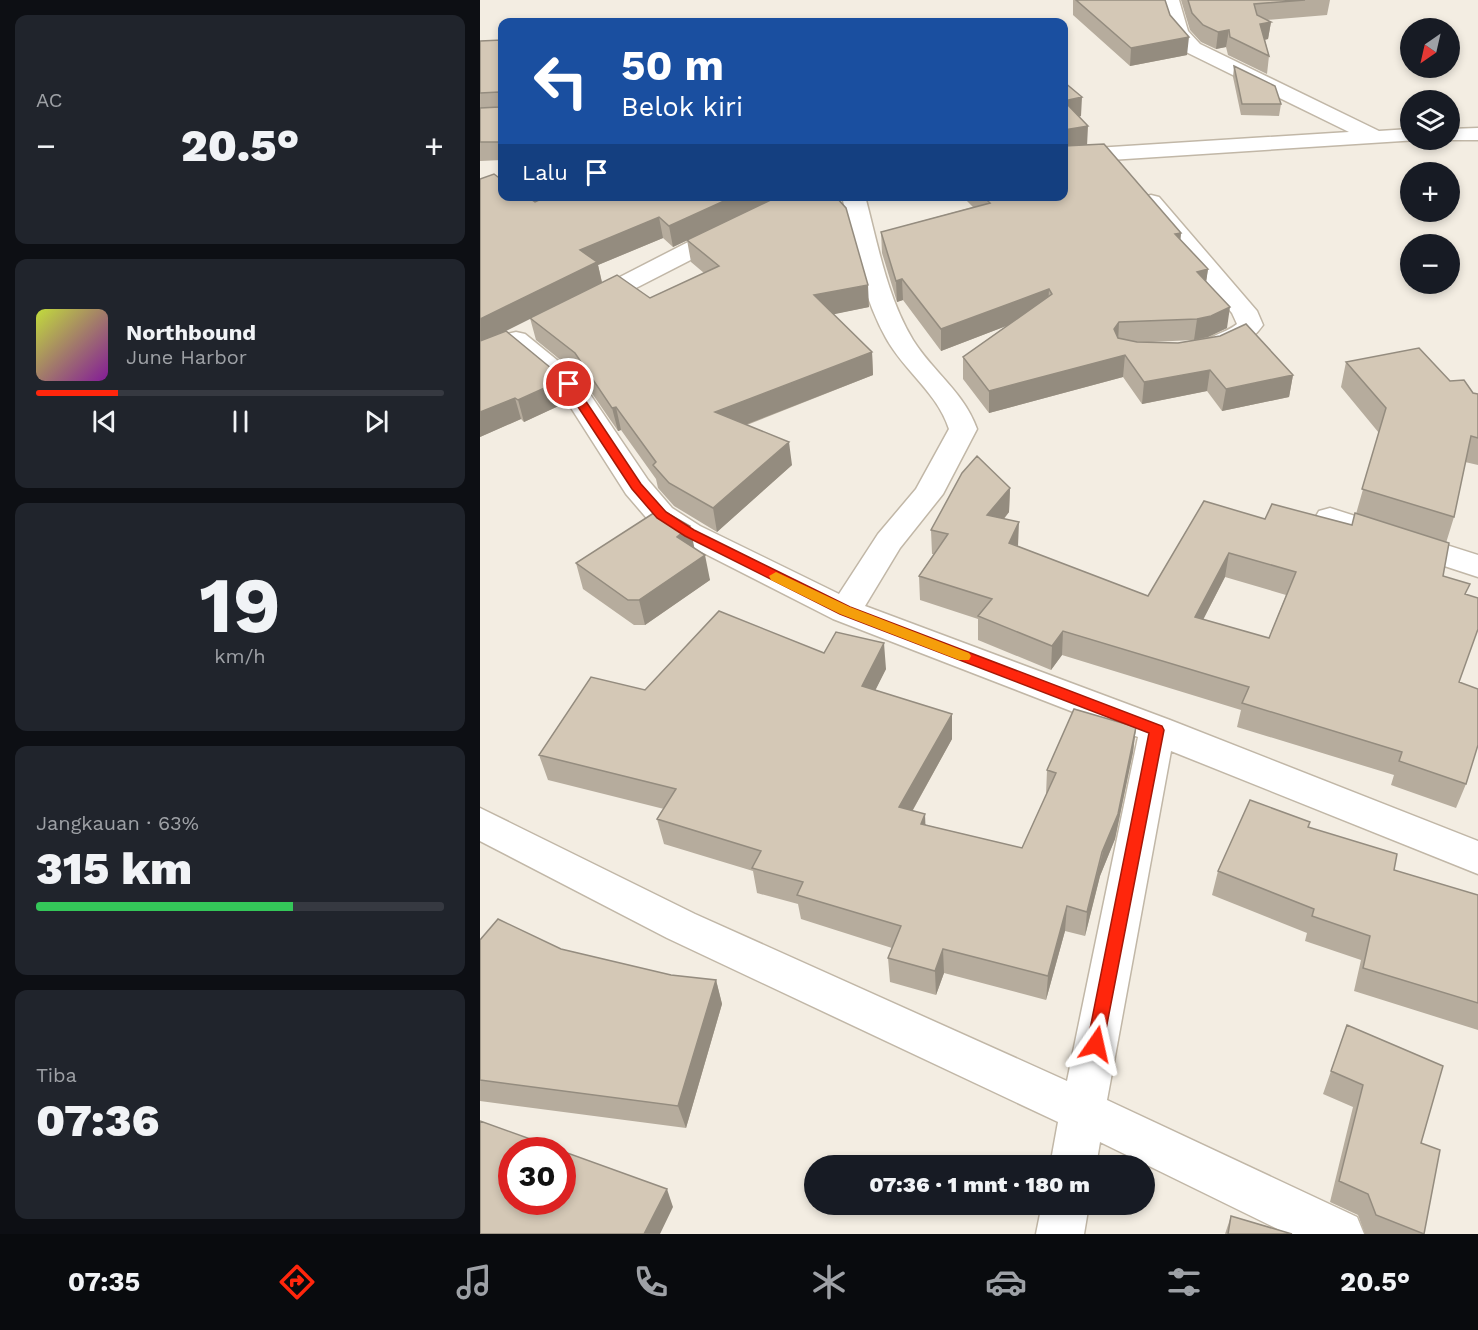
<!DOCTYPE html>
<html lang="id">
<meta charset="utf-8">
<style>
:root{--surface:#171b24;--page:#20242c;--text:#f1f3f6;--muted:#9ea1a6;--line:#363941;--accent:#ff260c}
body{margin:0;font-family:"Work Sans",sans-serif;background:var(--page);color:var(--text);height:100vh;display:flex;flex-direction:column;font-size:22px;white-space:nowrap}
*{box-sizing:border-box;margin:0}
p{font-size:20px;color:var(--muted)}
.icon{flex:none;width:33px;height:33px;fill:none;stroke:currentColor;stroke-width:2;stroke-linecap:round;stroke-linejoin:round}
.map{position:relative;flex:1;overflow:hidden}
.sheet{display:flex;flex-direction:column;gap:15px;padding:15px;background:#0d0f14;width:480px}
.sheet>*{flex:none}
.top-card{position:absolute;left:18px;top:18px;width:570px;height:183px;border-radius:12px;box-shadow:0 3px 9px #0003;background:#1a4fa0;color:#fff;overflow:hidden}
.needle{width:39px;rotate:214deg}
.tools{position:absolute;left:920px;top:18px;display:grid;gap:12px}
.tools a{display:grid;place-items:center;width:60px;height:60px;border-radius:50%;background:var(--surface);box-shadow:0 3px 9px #0003;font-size:30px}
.speed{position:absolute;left:18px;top:1137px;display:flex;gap:12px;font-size:30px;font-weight:700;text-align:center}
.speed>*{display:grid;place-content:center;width:78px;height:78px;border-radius:50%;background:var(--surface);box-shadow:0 3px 9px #0003;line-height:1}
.speed .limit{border:9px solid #d22;background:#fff;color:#111}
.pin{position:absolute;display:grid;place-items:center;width:51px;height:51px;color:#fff;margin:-26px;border:3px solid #fff;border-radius:50%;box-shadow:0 2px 6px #0007}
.me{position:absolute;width:66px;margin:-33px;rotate:11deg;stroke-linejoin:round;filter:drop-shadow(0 0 4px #0008)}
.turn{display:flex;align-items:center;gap:21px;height:126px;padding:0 24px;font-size:27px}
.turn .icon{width:78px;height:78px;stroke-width:2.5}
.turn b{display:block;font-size:42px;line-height:51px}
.then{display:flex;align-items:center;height:57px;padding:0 24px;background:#0003;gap:12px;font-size:22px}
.big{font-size:45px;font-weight:800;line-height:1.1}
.sheet .card{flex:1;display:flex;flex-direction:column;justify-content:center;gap:9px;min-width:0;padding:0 21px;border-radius:12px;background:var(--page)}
.sheet .dial{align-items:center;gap:0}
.dial b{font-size:78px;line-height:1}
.song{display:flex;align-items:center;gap:18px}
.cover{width:72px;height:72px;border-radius:9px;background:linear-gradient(135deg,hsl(70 70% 55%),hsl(290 70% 35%))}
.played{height:6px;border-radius:3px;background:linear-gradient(90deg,var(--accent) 20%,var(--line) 20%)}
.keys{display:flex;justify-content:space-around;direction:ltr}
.heat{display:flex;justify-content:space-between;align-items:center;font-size:33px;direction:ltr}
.charge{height:9px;border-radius:4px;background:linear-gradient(90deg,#34c759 63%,var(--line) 0)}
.trip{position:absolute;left:324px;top:1155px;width:351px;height:60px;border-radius:30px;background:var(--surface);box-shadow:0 3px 9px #0003;font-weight:800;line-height:60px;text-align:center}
.tab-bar{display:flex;height:96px;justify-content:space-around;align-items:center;background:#090b0e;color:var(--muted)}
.tab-bar .icon{width:42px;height:42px}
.tab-bar .current{color:var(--accent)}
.tab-bar b{font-size:27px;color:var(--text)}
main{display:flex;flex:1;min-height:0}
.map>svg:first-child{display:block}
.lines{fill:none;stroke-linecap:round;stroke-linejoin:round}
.minor-casing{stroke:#c1b7a7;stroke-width:3}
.minor{fill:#fff;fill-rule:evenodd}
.wall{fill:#b6ac9d;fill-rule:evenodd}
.shaded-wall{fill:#948c7f}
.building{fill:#d4c8b6;stroke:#948c7f;stroke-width:1.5;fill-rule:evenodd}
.route{fill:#ff260c;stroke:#a61908;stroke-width:1.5}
.slow{fill:#f59e0b}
</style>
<main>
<section class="sheet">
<div class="card"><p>AC</p>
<div class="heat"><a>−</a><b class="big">20.5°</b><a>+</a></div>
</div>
<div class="card">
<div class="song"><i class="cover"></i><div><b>Northbound</b><p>June Harbor</p></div></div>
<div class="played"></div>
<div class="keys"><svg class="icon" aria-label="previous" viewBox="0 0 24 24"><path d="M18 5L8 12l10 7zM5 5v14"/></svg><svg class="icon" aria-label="pause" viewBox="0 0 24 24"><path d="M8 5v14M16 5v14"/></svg><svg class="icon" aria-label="next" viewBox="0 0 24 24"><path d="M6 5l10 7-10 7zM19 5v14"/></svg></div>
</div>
<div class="card dial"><b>19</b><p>km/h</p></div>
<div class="card"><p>Jangkauan · 63%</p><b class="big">315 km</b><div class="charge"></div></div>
<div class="card"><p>Tiba</p><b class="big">07:36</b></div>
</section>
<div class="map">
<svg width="998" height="1234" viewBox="0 0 998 1234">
<rect width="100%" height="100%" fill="#f3ede2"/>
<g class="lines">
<g class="minor-casing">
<path id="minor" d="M 681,0 L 699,0 L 708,31 L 720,44 L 899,131 L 930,129 L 930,140 L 938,140 L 584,163 L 584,150 L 869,132 L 706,52 L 690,32 Z
M 998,128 L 998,140 L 961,140 L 969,140 L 969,129 Z
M 671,195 L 679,197 L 777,311 L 783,325 C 770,344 743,359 720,354 L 716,348 C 724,337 745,334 757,324 L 752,313 L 659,202 L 663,197 Z
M 308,196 L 339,196 L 336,201 L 232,249 L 117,308 L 108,311 L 99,308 L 95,303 L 99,298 L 214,239 Z
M 362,196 L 385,196 C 398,245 407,297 433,340 C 453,372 484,392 497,429 L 463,494 L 420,548 L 385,606 L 690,720 L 998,841 L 998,874 L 691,751 L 627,1100 L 877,1217 L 884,1234 L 808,1234 L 620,1142 L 616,1166 L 570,1166 L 578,1122 L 187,938 L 0,841 L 0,808 L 215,914 L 587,1081 L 658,737 L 353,619 L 198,540 L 170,522 L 146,494 L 79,389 L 23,340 L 27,334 L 36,332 L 45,334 L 99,378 L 168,480 L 192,508 L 220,526 L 359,594 L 398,534 L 436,489 L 469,429 C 457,392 424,371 406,338 C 382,295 373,244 362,196 Z
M 850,508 L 998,555 L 998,577 L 839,525 L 835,518 L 839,511 Z
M 562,1204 L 609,1204 L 604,1234 L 556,1234 Z"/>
</g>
<use href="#minor" class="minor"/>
</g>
<path class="wall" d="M 593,0 L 685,0 L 690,15 L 707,55 L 650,66 L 593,15 Z
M 701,0 L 850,0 L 847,15 L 787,20 L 791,22 L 788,39 L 785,40 L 789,56 L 787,74 L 748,55 L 746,47 L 736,49 L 721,42 L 710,30 Z
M 22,40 L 22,160 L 0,161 L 0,41 Z
M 754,66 L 801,104 L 799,116 L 761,115 L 753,77 Z
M 584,82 L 601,116 L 599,117 L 607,145 L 701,233 L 700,240 L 728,269 L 726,281 L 747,328 L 728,337 L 813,375 L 809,397 L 742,411 L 727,391 L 662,404 L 643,377 L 509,413 L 483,379 L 483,357 L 526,326 L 461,351 L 423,300 L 417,302 L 402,253 L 401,232 L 493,207 L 482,196 L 584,196 ZM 713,340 L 698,343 L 672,342 Z
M 0,179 L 55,202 L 355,196 L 389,307 L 353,314 L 392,352 L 393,375 L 267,425 L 312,465 L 237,532 L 194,506 L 178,488 L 176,479 L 141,430 L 138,431 L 100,376 L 56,340 L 50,318 L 21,333 L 80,381 L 85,403 L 44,422 L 41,419 L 0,437 ZM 183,238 L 193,247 L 207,240 L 211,262 L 224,273 L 170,298 L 122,282 L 118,265 Z
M 866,362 L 970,381 L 993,393 L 998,394 L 998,465 L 985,462 L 974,517 L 966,543 L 963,576 L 986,594 L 979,682 L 986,784 L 976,808 L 911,785 L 914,775 L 757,727 L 761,710 L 582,655 L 571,670 L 498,640 L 498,619 L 440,600 L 439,576 L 454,554 L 452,554 L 451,530 L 530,488 L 529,512 L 524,519 L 538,547 L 668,596 L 785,519 L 872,525 L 876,514 L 899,433 L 861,387 ZM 745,577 L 806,595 L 789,638 L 723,620 Z
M 214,548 L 230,580 L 165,625 L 154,625 L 103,589 L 96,563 Z
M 344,653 L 406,669 L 395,690 L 472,739 L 433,810 L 446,825 L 542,848 L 566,795 L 567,770 L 656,727 L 653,752 L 635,839 L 620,876 L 605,936 L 585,931 L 566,1000 L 464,973 L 456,995 L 410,982 L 408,958 L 412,948 L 321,919 L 318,904 L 277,893 L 273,871 L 184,844 L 177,819 L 184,809 L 68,780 L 59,755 L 165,690 Z
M 829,827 L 914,870 L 998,895 L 998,1030 L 874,991 L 881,960 L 825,941 L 827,933 L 732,895 L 738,871 Z
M 0,940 L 81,949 L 191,975 L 236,980 L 242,1004 L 206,1128 L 0,1101 Z
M 867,1025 L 941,1143 L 943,1234 L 885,1234 L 878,1215 L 850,1202 L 873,1107 L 843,1094 Z
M 751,1216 L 812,1234 L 745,1234 Z"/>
<path class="shaded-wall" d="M 791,22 L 788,39 L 777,41 L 780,24 Z
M 749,30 L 746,47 L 736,49 L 738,32 Z
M 709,37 L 707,55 L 650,66 L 651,48 Z
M 602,97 L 601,116 L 584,120 L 584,101 Z
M 608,126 L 607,146 L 584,149 L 584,130 Z
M 255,196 L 302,196 L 193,247 L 189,226 Z
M 179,217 L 183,238 L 118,265 L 122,283 L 0,344 L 0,319 L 100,250 Z
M 701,233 L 699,254 L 695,234 Z
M 728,269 L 725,290 L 717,272 Z
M 422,279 L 423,300 L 417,302 L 416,281 Z
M 388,285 L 389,307 L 336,318 L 334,295 Z
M 569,289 L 568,310 L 461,351 L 461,329 Z
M 750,307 L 747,328 L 728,337 L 714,340 L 717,319 Z
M 639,322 L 638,344 L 634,329 Z
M 392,352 L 393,375 L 239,435 L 235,412 Z
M 645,355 L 643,377 L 509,413 L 509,391 Z
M 730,370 L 727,391 L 662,404 L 664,382 Z
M 813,375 L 809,397 L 742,411 L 746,389 Z
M 80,381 L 85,403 L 44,422 L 38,400 Z
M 35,398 L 41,419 L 0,437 L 0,412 Z
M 136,407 L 141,430 L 138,431 L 132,408 Z
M 309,442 L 312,465 L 237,532 L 233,508 Z
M 530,488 L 529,512 L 507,539 L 507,515 Z
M 539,522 L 538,546 L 529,543 Z
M 210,526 L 215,551 L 197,537 Z
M 749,553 L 745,577 L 712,641 L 715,617 Z
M 225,555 L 230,580 L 165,625 L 159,600 Z
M 583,631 L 582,655 L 571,670 L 572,646 Z
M 404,643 L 406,669 L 385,711 L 382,686 Z
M 472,714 L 472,739 L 421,831 L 419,807 Z
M 656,727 L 653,752 L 635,839 L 620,876 L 605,936 L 607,912 Z
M 445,814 L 446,839 L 441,824 Z
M 587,906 L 585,931 L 566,1000 L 568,976 Z
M 463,949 L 464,973 L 456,995 L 455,971 Z
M 236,980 L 242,1004 L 206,1128 L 198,1106 Z
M 187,1189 L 193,1207 L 180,1234 L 164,1234 Z"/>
<path class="building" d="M 596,0 L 685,0 L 690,15 L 709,37 L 651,48 Z
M 708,0 L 825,0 L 774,4 L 777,15 L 791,22 L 780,24 L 789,56 L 750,37 L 749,30 L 738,32 L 723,25 L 712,13 Z
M 22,40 L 22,142 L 0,142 L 0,108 L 19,107 L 19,92 L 0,93 L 0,41 Z
M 754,66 L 795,86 L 801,104 L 762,104 Z
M 584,82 L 602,97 L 584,101 L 608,126 L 584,130 Z
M 624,144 L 701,233 L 695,234 L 728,269 L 717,272 L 750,307 L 731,316 L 717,319 L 639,322 L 634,329 L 638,338 L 657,342 L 698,343 L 740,336 L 766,324 L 813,375 L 746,389 L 730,370 L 664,382 L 645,355 L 509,391 L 483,357 L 572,294 L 569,289 L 461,329 L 422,279 L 416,281 L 401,232 L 510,203 L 503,196 L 584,196 L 584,146 Z
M 14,174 L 22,180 L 22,196 L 46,196 L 55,202 L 68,196 L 255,196 L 189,226 L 179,217 L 100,250 L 117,262 L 0,319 L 0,179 Z
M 299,196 L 355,196 L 366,208 L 388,285 L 334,295 L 392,352 L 235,412 L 309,442 L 233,508 L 189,483 L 173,465 L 176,462 L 136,407 L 132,408 L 95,353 L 50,318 L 137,275 L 170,298 L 239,266 L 207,240 Z
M 26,331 L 72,369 L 80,381 L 38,400 L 35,398 L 0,412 L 0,341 Z
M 939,348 L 970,381 L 984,380 L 993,393 L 998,394 L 998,438 L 991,436 L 974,517 L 882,489 L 906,408 L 866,362 Z
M 497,456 L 530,488 L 507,515 L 539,522 L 529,543 L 668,596 L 724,501 L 785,519 L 792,504 L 872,525 L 875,513 L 969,543 L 963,576 L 990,584 L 985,594 L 998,598 L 998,629 L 979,682 L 998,689 L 998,745 L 986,784 L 919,761 L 922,752 L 762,703 L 769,687 L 583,631 L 572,646 L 498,616 L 512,599 L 439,576 L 468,534 L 451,530 L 482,473 ZM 749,553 L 816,572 L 789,638 L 715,617 Z
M 180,509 L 210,526 L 197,537 L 225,555 L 159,600 L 148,600 L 96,563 Z
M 239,611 L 344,653 L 356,632 L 404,643 L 382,686 L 472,714 L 419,807 L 445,814 L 441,824 L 542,848 L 576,773 L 567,770 L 594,709 L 656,727 L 638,814 L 622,852 L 607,912 L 587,906 L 568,976 L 463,949 L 455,971 L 408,958 L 421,926 L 317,895 L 323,882 L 272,868 L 281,851 L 177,819 L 196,789 L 59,755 L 111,677 L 165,690 Z
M 770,800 L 830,822 L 828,827 L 917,854 L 914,870 L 998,895 L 998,1003 L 883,968 L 890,936 L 832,916 L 834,909 L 738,871 Z
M 18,919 L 81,949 L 191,975 L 236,980 L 198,1106 L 0,1080 L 0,940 Z
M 867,1025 L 963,1066 L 941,1143 L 960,1150 L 944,1234 L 896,1215 L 888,1194 L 859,1181 L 883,1085 L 851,1071 Z
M 0,1121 L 81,1150 L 32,1150 L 32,1202 L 82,1202 L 82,1151 L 187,1189 L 164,1234 L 0,1234 Z
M 751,1216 L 812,1234 L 748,1234 Z"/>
<path class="route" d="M 89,381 L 93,382 L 161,484 L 186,512 L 214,530 L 370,607 L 682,726 L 684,730 L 622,1050 L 616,1052 L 610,1050 L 607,1044 L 669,733 L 360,614 L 205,536 L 177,518 L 152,489 L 83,384 Z"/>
<path class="slow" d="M 296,572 L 370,607 L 489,653 L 491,656 L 489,660 L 479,660 L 360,614 L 291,580 L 289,576 Z"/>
</svg>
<div class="tools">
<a><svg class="needle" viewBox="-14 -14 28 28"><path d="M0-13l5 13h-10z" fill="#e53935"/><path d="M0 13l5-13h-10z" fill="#9ea1a6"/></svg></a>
<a><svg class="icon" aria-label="layers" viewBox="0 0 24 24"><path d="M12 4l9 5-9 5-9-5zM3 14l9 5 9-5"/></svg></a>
<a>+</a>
<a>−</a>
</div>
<div class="speed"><div class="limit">30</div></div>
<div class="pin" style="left:89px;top:384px;background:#d93025"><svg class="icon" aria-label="arrive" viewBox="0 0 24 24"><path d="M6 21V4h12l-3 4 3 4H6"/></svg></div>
<svg class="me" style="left:616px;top:1044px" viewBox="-20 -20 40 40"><path d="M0-17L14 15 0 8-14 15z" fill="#ff260c" stroke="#fff" stroke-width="4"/></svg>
<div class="trip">07:36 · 1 mnt · 180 m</div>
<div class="top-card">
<div class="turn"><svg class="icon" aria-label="left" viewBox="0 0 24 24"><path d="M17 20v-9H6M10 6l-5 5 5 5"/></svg><div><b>50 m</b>Belok kiri</div></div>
<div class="then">Lalu<svg class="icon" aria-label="arrive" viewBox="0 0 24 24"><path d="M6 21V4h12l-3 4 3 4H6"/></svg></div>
</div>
</div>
</main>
<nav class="tab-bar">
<b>07:35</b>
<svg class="icon current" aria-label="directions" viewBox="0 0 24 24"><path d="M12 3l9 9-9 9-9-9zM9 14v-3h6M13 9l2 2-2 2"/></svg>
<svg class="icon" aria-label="music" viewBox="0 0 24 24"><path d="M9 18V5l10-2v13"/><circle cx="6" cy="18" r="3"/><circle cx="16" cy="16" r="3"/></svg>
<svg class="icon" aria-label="phone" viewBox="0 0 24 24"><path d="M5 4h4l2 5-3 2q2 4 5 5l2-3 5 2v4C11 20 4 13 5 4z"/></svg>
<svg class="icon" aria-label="climate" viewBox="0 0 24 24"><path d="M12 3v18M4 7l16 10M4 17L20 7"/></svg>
<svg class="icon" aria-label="car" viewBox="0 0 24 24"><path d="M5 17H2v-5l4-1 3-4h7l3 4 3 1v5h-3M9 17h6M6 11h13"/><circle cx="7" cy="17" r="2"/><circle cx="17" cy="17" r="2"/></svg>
<svg class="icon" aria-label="filters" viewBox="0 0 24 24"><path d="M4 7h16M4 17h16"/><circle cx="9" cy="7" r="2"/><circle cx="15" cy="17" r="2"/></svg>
<b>20.5°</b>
</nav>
